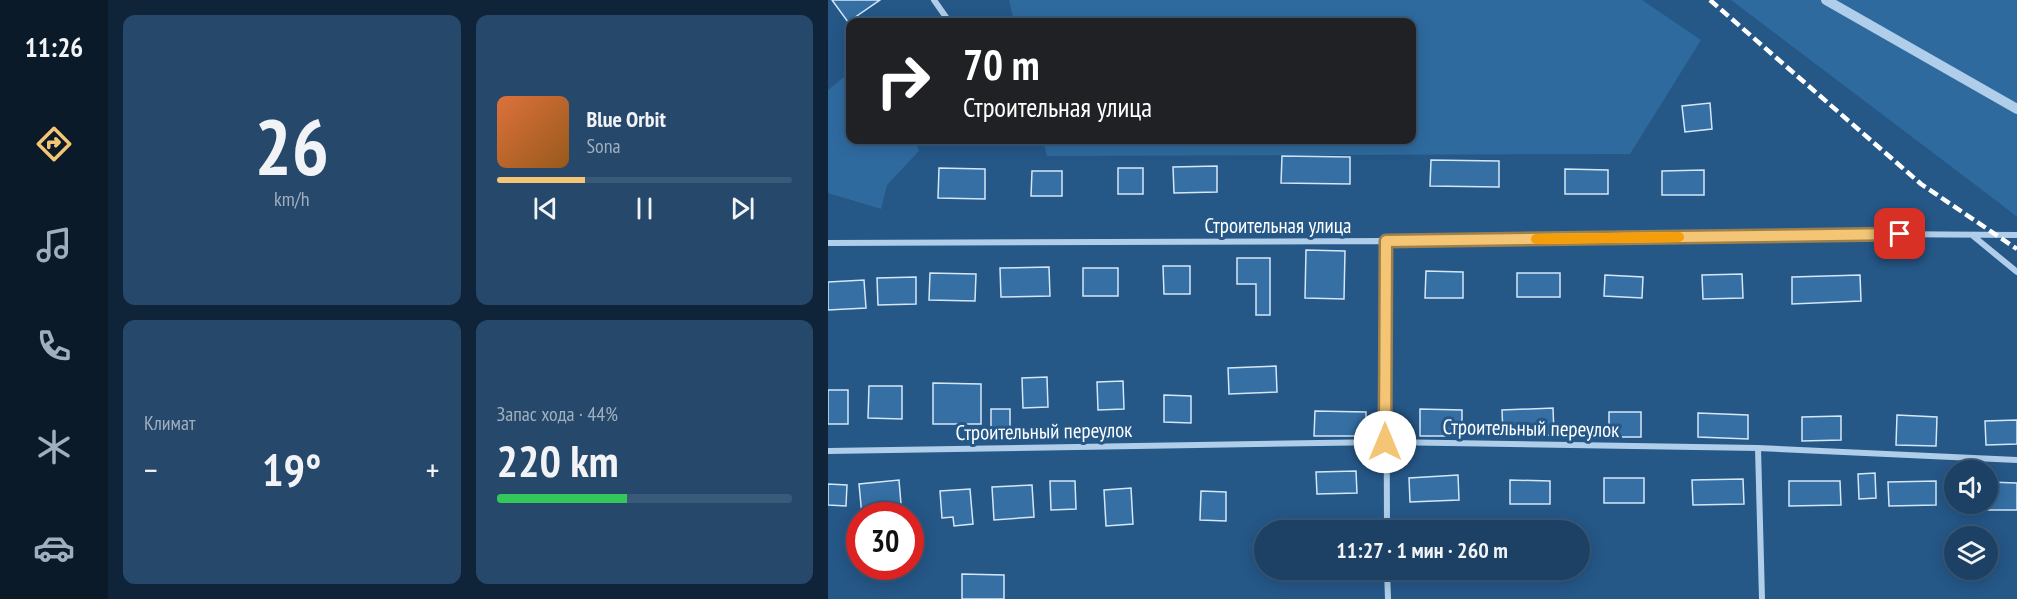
<!DOCTYPE html>
<html lang="ru">
<meta charset="utf-8">
<style>
:root{--surface:#1c4165;--page:#25486b;--text:#f1f3f6;--muted:#a0afbf;--line:#3a5a79;--accent:#f3c574}
body{margin:0;font-family:"PT Sans Narrow",sans-serif;background:var(--page);color:var(--text);height:100vh;display:flex;flex-direction:column;font-size:22px;white-space:nowrap}
*{box-sizing:border-box;margin:0}
p{font-size:20px;color:var(--muted)}
.icon{flex:none;width:33px;height:33px;fill:none;stroke:currentColor;stroke-width:2;stroke-linecap:round;stroke-linejoin:round}
.map{position:relative;flex:1;overflow:hidden}
.panel{display:flex;flex-direction:column;gap:15px;padding:15px;background:#0f2438;width:720px}
.panel>*{flex:none}
.top-card{position:absolute;left:18px;top:18px;width:570px;height:126px;border-radius:12px;box-shadow:0 3px 15px #0003,0 0 0 2px var(--line);background:#202124;color:#fff;overflow:hidden}
.controls{position:absolute;left:1116px;top:460px;display:grid;gap:12px}
.controls a{display:grid;place-items:center;width:54px;height:54px;border-radius:50%;background:var(--surface);box-shadow:0 3px 15px #0003,0 0 0 2px var(--line);font-size:30px}
.speed{position:absolute;left:18px;top:502px;display:flex;gap:12px;font-size:30px;font-weight:700;text-align:center}
.speed>*{display:grid;place-content:center;width:78px;height:78px;border-radius:50%;background:var(--surface);box-shadow:0 3px 15px #0003,0 0 0 2px var(--line);line-height:1}
.speed .limit{border:9px solid #d22;background:#fff;color:#111}
.pin{position:absolute;display:grid;place-items:center;width:51px;height:51px;color:#fff;margin:-26px;border-radius:12px;box-shadow:0 3px 9px #0006}
.me{position:absolute;width:66px;margin:-33px;rotate:0deg;stroke-linejoin:round;filter:drop-shadow(0 0 4px #0008)}
.turn{display:flex;align-items:center;gap:21px;height:126px;padding:0 18px;font-size:27px}
.turn .icon{width:78px;height:78px;stroke-width:2.5}
.turn b{display:block;font-size:42px;line-height:51px}
.big{font-size:45px;font-weight:800;line-height:1.1}
.panel .card{flex:1;display:flex;flex-direction:column;justify-content:center;gap:9px;min-width:0;padding:0 21px;border-radius:12px;background:var(--page)}
.panel .dial{align-items:center;gap:0}
.dial b{font-size:78px;line-height:1}
.song{display:flex;align-items:center;gap:18px}
.cover{width:72px;height:72px;border-radius:9px;background:linear-gradient(135deg,hsl(20 70% 55%),hsl(30 70% 35%))}
.played{height:6px;border-radius:3px;background:linear-gradient(90deg,var(--accent) 30%,var(--line) 30%)}
.keys{display:flex;justify-content:space-around;direction:ltr}
.heat{display:flex;justify-content:space-between;align-items:center;font-size:33px;direction:ltr}
.charge{height:9px;border-radius:4px;background:linear-gradient(90deg,#34c759 44%,var(--line) 0)}
.panel .tiles{flex:1;display:grid;gap:15px;grid-template-columns:repeat(2,1fr)}
.trip{position:absolute;left:426px;top:520px;width:336px;height:60px;border-radius:30px;background:var(--surface);box-shadow:0 3px 15px #0003,0 0 0 2px var(--line);font-weight:800;line-height:60px;text-align:center}
main{display:flex;flex:1;min-height:0}
.tabs{display:flex;flex-direction:column;width:108px;justify-content:space-around;align-items:center;background:#0b1a28;color:var(--muted)}
.tabs .icon{width:42px;height:42px}
.tabs .on{color:var(--accent)}
.tabs b{font-size:27px;color:var(--text)}
.map>svg:first-child{display:block}
.green{fill:#2f6a9f}
.building{fill:#356fa4;stroke:#d4e7f7;stroke-width:1.5}
.lines{fill:none;stroke-linecap:round;stroke-linejoin:round}
.minor{stroke:#b0cee9;stroke-width:6}
.tertiary{stroke:#b0cee9;stroke-width:10}
.rail{stroke:#fff;stroke-width:4.5;stroke-dasharray:10 4.5;stroke-linecap:butt}
.route-casing{stroke:#9e804b;stroke-width:15}
.route{stroke:#f3c574;stroke-width:10}
.slow{stroke:#f59e0b;stroke-width:10}
.labels{text-anchor:middle;dominant-baseline:central;stroke-width:6;stroke-linejoin:round;paint-order:stroke}
.street-label{font-size:21px;fill:#fff;stroke:#255787}
</style>
<main>
<nav class="tabs">
<b>11:26</b>
<svg class="icon on" aria-label="directions" viewBox="0 0 24 24"><path d="M12 3l9 9-9 9-9-9zM9 14v-3h6M13 9l2 2-2 2"/></svg>
<svg class="icon" aria-label="music" viewBox="0 0 24 24"><path d="M9 18V5l10-2v13"/><circle cx="6" cy="18" r="3"/><circle cx="16" cy="16" r="3"/></svg>
<svg class="icon" aria-label="phone" viewBox="0 0 24 24"><path d="M5 4h4l2 5-3 2q2 4 5 5l2-3 5 2v4C11 20 4 13 5 4z"/></svg>
<svg class="icon" aria-label="climate" viewBox="0 0 24 24"><path d="M12 3v18M4 7l16 10M4 17L20 7"/></svg>
<svg class="icon" aria-label="car" viewBox="0 0 24 24"><path d="M5 17H2v-5l4-1 3-4h7l3 4 3 1v5h-3M9 17h6M6 11h13"/><circle cx="7" cy="17" r="2"/><circle cx="17" cy="17" r="2"/></svg>
</nav>
<section class="panel">
<div class="tiles">
<div class="card dial"><b>26</b><p>km/h</p></div>
<div class="card">
<div class="song"><i class="cover"></i><div><b>Blue Orbit</b><p>Sona</p></div></div>
<div class="played"></div>
<div class="keys"><svg class="icon" aria-label="previous" viewBox="0 0 24 24"><path d="M18 5L8 12l10 7zM5 5v14"/></svg><svg class="icon" aria-label="pause" viewBox="0 0 24 24"><path d="M8 5v14M16 5v14"/></svg><svg class="icon" aria-label="next" viewBox="0 0 24 24"><path d="M6 5l10 7-10 7zM19 5v14"/></svg></div>
</div>
<div class="card"><p>Климат</p>
<div class="heat"><a>−</a><b class="big">19°</b><a>+</a></div>
</div>
<div class="card"><p>Запас хода · 44%</p><b class="big">220 km</b><div class="charge"></div></div>
</div>
</section>
<div class="map">
<svg width="1189" height="599" viewBox="0 0 1189 599">
<rect width="100%" height="100%" fill="#255787"/>
<path class="green" d="M 181,0 L 814,0 L 873,40 L 802,154 L 219,156 L 215,140 L 584,140 L 584,22 L 186,22 Z
M 903,0 L 1189,0 L 1189,217 L 1170,202 Z
M 22,72 L 22,140 L 87,140 L 91,151 L 59,185 L 53,209 L 0,193 L 0,90 Z"/>
<path class="building" d="M 4,0 L 52,0 L 20,22 Z
M 882,103 L 884,129 L 857,132 L 854,106 Z
M 454,156 L 522,157 L 522,184 L 453,183 Z
M 603,160 L 671,161 L 671,187 L 602,186 Z
M 389,166 L 389,192 L 346,193 L 345,167 Z
M 111,168 L 157,169 L 157,199 L 110,198 Z
M 290,168 L 315,168 L 315,194 L 290,194 Z
M 737,169 L 780,170 L 780,194 L 737,194 Z
M 876,170 L 876,195 L 834,195 L 834,171 Z
M 204,171 L 234,171 L 234,196 L 203,196 Z
M 478,250 L 517,251 L 516,299 L 477,298 Z
M 409,258 L 442,258 L 442,315 L 428,315 L 428,284 L 409,284 Z
M 335,266 L 362,266 L 362,294 L 336,294 Z
M 221,267 L 222,296 L 173,297 L 172,268 Z
M 255,268 L 290,268 L 290,296 L 255,296 Z
M 598,271 L 635,272 L 635,298 L 597,298 Z
M 102,273 L 148,274 L 147,301 L 101,300 Z
M 689,273 L 732,273 L 732,297 L 689,297 Z
M 914,274 L 915,298 L 875,299 L 874,275 Z
M 777,275 L 815,277 L 814,298 L 776,296 Z
M 1032,275 L 1033,301 L 964,304 L 964,277 Z
M 88,277 L 88,304 L 50,305 L 49,278 Z
M 36,280 L 38,308 L 0,310 L 0,282 Z
M 448,366 L 449,392 L 401,394 L 400,368 Z
M 219,377 L 220,407 L 195,408 L 194,378 Z
M 295,381 L 296,409 L 270,410 L 269,382 Z
M 105,383 L 153,384 L 153,424 L 105,424 Z
M 41,386 L 74,386 L 74,419 L 40,418 Z
M 0,390 L 20,390 L 20,424 L 0,424 Z
M 336,395 L 363,396 L 363,423 L 336,422 Z
M 725,408 L 726,435 L 675,436 L 674,410 Z
M 163,409 L 182,409 L 182,429 L 163,429 Z
M 592,409 L 634,410 L 634,436 L 592,436 Z
M 487,411 L 538,412 L 538,436 L 486,436 Z
M 781,412 L 813,412 L 813,437 L 781,437 Z
M 870,413 L 920,415 L 920,439 L 870,437 Z
M 1069,415 L 1109,417 L 1108,446 L 1068,445 Z
M 1013,416 L 1013,440 L 974,441 L 974,417 Z
M 1189,420 L 1189,444 L 1158,445 L 1157,421 Z
M 528,471 L 529,493 L 489,494 L 488,472 Z
M 1047,473 L 1048,498 L 1031,499 L 1030,474 Z
M 630,475 L 631,500 L 582,502 L 581,478 Z
M 776,478 L 816,478 L 816,503 L 776,503 Z
M 915,479 L 916,504 L 865,505 L 864,480 Z
M 71,480 L 74,516 L 34,516 L 31,484 Z
M 682,480 L 722,481 L 722,504 L 682,504 Z
M 222,481 L 247,481 L 248,509 L 223,510 Z
M 961,481 L 1012,481 L 1013,505 L 961,506 Z
M 1108,481 L 1108,505 L 1061,506 L 1060,482 Z
M 1161,482 L 1189,483 L 1189,510 L 1160,510 Z
M 0,484 L 19,485 L 18,506 L 0,505 Z
M 204,485 L 206,517 L 166,520 L 164,487 Z
M 303,488 L 305,524 L 278,526 L 276,490 Z
M 142,489 L 145,524 L 126,526 L 125,517 L 114,518 L 112,491 Z
M 373,491 L 398,492 L 398,521 L 372,520 Z
M 134,574 L 176,575 L 176,599 L 134,599 Z"/>
<g class="lines">
<path class="minor" d="M 106,0 L 120,20
M 1144,235 L 1189,272
M 558,241 L 559,531
M 0,243 L 558,241 L 1048,234 L 1189,235
M 930,448 L 934,599
M 0,451 L 557,442 L 930,448 L 1189,460
M 559,570 L 560,599"/>
<path class="tertiary" d="M 998,0 L 1189,109"/>
<path class="rail" d="M 882,0 L 1093,184 L 1189,249"/>
</g>
<g class="lines">
<g class="route-casing">
<path id="route" d="M 557,442 L 558,241 L 1072,234"/>
</g>
<use href="#route" class="route"/>
<path class="slow" d="M 708,239 L 851,237"/>
</g>
<g class="labels">
<g class="street-label">
<text x="450" y="225">Строительная улица</text>
<text transform="translate(703 428) rotate(1)">Строительный переулок</text>
<text transform="translate(216 431) rotate(-1)">Строительный переулок</text>
</g>
</g>
</svg>
<div class="controls">
<a><svg class="icon" aria-label="sound" viewBox="0 0 24 24"><path d="M4 9h4l5-4v14l-5-4H4zM17 9q2 3 0 6"/></svg></a>
<a><svg class="icon" aria-label="layers" viewBox="0 0 24 24"><path d="M12 4l9 5-9 5-9-5zM3 14l9 5 9-5"/></svg></a>
</div>
<div class="speed"><div class="limit">30</div></div>
<div class="pin" style="left:1072px;top:234px;background:#d93025"><svg class="icon" aria-label="arrive" viewBox="0 0 24 24"><path d="M6 21V4h12l-3 4 3 4H6"/></svg></div>
<svg class="me" style="left:557px;top:442px" viewBox="-20 -20 40 40"><circle r="19" fill="#fff"/><path d="M0-13L10 11 0 6-10 11z" fill="#f3c574"/></svg>
<div class="trip">11:27 · 1 мин · 260 m</div>
<div class="top-card">
<div class="turn"><svg class="icon" aria-label="right" viewBox="0 0 24 24"><path d="M7 20v-9h11M14 6l5 5-5 5"/></svg><div><b>70 m</b>Строительная улица</div></div>
</div>
</div>
</main>
